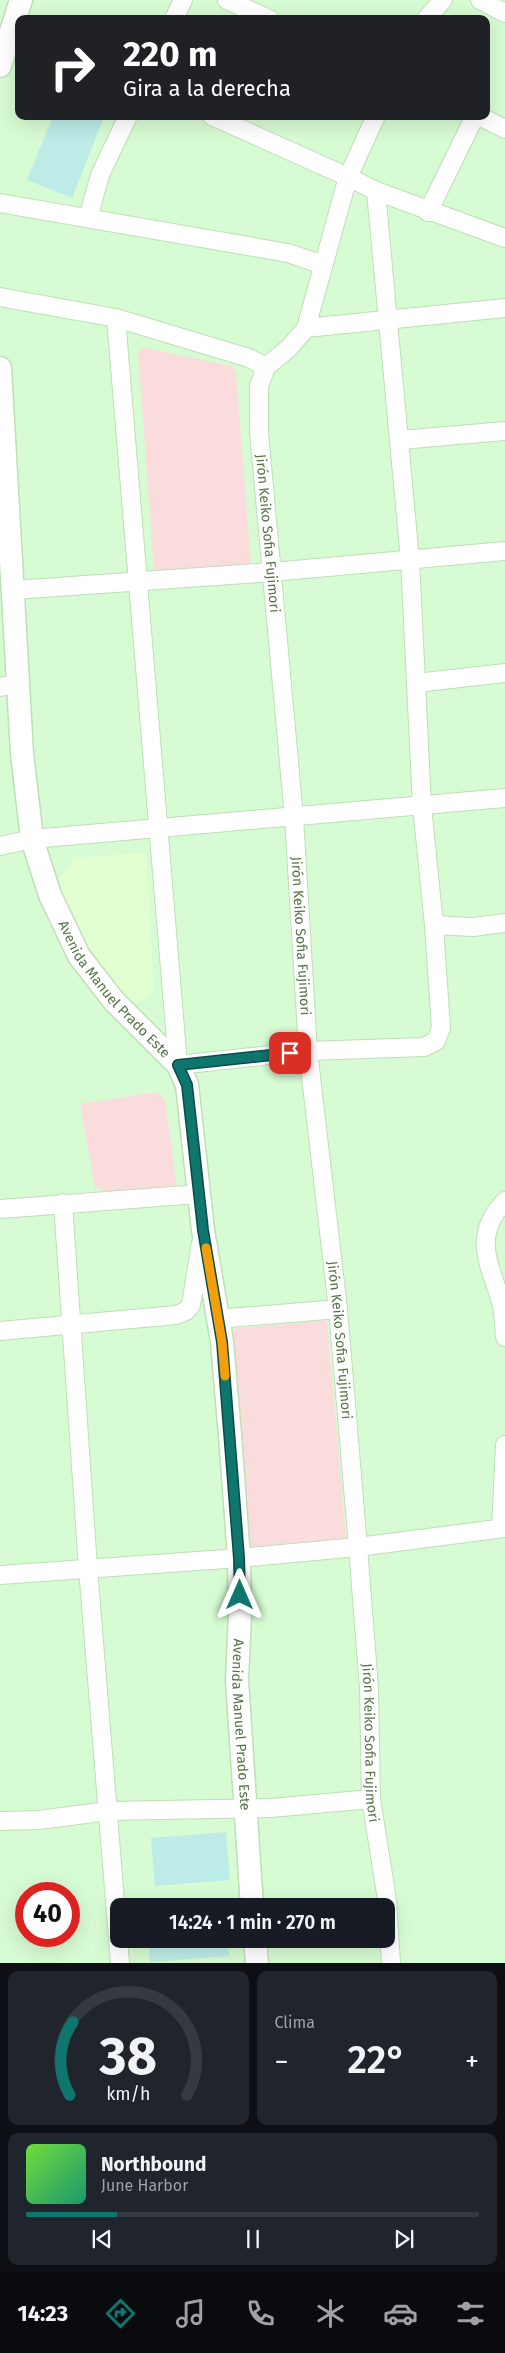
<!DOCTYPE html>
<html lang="es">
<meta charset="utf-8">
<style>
:root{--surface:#171b24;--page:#20242c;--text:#f1f3f6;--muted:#9ea1a6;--line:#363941;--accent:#0f766e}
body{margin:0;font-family:"Fira Sans",sans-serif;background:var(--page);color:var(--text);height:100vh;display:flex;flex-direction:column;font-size:19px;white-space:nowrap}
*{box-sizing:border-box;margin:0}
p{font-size:16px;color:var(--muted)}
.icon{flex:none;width:28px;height:28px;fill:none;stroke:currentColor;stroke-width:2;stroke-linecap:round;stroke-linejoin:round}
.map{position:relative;height:1963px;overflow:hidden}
.side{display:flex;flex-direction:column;gap:8px;padding:8px;background:#0d0f14;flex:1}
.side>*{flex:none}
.hud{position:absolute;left:15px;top:15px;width:475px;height:105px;border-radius:10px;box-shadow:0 5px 20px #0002;background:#202124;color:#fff;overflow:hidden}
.speed{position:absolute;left:15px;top:1882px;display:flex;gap:10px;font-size:25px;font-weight:700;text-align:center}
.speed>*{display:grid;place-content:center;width:65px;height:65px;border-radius:50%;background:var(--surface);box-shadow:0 5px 20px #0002;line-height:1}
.speed .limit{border:8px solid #d22;background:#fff;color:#111}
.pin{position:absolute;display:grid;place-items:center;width:42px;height:42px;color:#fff;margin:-21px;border-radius:10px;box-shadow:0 2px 8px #0006}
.me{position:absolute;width:55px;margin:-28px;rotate:0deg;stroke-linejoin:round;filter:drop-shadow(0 0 4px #0008)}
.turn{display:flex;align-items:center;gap:18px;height:105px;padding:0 25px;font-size:22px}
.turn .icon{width:65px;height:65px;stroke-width:2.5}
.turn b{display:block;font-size:35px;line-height:42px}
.big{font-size:38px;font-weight:600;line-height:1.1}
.side .widget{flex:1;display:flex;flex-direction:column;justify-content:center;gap:8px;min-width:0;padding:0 18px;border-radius:10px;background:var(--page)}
.side .dial{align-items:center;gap:0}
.dial svg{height:130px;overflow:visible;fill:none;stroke:var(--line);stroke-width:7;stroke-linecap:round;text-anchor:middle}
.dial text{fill:var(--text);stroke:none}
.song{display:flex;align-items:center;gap:15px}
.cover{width:60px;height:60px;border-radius:8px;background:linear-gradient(135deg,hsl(100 70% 55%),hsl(160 70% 35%))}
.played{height:5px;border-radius:2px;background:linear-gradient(90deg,var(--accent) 20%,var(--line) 20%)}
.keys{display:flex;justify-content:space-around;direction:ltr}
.heat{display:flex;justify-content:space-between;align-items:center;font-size:28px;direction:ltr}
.side .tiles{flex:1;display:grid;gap:8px;grid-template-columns:1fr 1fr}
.widget:last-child{grid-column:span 2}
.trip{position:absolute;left:110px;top:1898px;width:285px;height:50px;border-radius:10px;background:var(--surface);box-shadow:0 5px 20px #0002;font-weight:600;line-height:50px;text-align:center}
.tab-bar{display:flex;height:80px;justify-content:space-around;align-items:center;background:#090b0e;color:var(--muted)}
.tab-bar .icon{width:35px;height:35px}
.tab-bar .current{color:var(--accent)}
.tab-bar b{font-size:22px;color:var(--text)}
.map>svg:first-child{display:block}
.residential{fill:#d7fbd3;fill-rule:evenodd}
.commercial{fill:#e2ffd1}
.education{fill:#fadcdd}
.green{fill:#bdebe8}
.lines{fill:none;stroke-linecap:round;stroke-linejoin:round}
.minor-casing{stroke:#bfdfb7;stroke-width:20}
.tertiary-casing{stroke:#bfdfb7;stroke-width:25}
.minor{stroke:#fff;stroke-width:18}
.tertiary{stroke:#fff;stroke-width:22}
.route-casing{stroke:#0a4d48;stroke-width:12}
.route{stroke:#0f766e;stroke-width:9}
.slow{stroke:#f59e0b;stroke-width:9}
.labels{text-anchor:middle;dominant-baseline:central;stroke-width:4;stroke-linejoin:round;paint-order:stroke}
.street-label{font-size:14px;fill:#547545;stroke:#e8ffe6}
</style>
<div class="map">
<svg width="505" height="1963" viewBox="0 0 505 1963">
<rect width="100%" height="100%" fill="#e0fedf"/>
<path class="residential" d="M 0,0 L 505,0 L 505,1963 L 0,1963 ZM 19,19 L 486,19 L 486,116 L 19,116 ZM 26,1894 L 69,1894 L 69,1936 L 26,1936 ZM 119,1906 L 386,1906 L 386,1939 L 119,1939 Z"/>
<path class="commercial" d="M 146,853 L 154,991 L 130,1008 L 98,970 L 57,882 L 74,858 Z"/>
<path class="education" d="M 145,348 L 232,366 L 236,373 L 251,564 L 246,569 L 160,574 L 154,569 L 138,352 Z
M 156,1092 L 165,1100 L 177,1188 L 107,1192 L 95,1188 L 80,1104 Z
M 327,1320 L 346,1541 L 248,1550 L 233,1329 Z"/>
<path class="green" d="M 53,116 L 104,117 L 72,198 L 27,180 Z
M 226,1832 L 230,1880 L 155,1886 L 151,1838 Z
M 149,1939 L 228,1939 L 229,1956 L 150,1962 Z"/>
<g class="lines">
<g class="minor-casing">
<g id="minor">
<path d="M 227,0 L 269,19"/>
<path d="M 480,0 L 505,13"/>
<path d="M 174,19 L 183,0"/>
<path d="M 426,19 L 443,0"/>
<path d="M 212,116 L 348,177 L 376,191 L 505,238"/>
<path id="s1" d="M 376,116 L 348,177 L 306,328 L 289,348 L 266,367 L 259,386 L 259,432 L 294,817 L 308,1051 L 338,1309 L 358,1547 L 369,1688 L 371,1799 L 387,1900 L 391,1963"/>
<path d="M 479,116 L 505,129"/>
<path d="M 0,203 L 288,253 L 323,265"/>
<path d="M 428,212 L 475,116"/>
<path d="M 88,218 L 100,175 L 128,116"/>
<path d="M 0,297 L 116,318 L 249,358 L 266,367"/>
<path d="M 116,318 L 178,1065 L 308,1051 L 424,1047 L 436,1041 L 441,1028 L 434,925 L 422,806 L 410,560 L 376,191"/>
<path d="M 306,328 L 505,308"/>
<path d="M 400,440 L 505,431"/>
<path d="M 14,590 L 272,572 L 505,551"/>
<path d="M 416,683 L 505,673"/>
<path d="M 0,687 L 18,683"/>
<path d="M 0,846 L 32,839 L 505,798"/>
<path d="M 434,925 L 473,927 L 505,923"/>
<path d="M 505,1201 C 471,1237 490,1264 501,1302 C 504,1313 504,1326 505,1337"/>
<path d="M 63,1203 L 88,1568 L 120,1963"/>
<path d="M 0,1209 L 199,1194"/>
<path d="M 217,1319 L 338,1309"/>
<path d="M 0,1331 L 176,1315 L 186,1311 L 191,1305 L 201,1243"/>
<path d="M 501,1528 L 505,1445"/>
<path d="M 0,1575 L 239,1558 L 358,1547 L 505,1528"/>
<path d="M 0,1821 L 39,1820 L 108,1811 L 271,1808 L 371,1799"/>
</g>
</g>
<g class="tertiary-casing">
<g id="tertiary">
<path d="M 0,66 L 21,0"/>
<path id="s2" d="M 0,368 L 22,753 L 32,839 L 50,895 L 79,956 L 114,1001 L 178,1065 L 187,1085 L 203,1230 L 222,1342 L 230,1435 L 239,1558 L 240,1614 L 237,1680 L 252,1906"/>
<path d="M 255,1939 L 257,1963"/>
</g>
</g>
<use href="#minor" class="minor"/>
<use href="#tertiary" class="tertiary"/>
</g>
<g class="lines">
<g class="route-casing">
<path id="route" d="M 240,1595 L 239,1558 L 222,1342 L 203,1230 L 187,1085 L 178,1065 L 290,1053"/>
</g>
<use href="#route" class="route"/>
<path class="slow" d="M 206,1248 L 222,1342 L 225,1376"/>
</g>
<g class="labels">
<g class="street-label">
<text stroke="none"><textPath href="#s1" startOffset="448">Jirón Keiko Sofia Fujimori</textPath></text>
<text stroke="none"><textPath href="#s1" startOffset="852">Jirón Keiko Sofia Fujimori</textPath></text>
<text stroke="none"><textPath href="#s2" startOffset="646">Avenida Manuel Prado Este</textPath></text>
<text stroke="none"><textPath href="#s1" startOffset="1258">Jirón Keiko Sofia Fujimori</textPath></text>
<text stroke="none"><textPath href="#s2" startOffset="1411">Avenida Manuel Prado Este</textPath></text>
<text stroke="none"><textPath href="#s1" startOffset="1662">Jirón Keiko Sofia Fujimori</textPath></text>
</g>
</g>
</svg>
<div class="speed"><div class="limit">40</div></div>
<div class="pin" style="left:290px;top:1053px;background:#d93025"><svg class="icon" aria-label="arrive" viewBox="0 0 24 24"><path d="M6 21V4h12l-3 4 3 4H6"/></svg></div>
<svg class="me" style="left:240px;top:1595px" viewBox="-20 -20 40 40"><path d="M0-17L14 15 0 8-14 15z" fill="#0f766e" stroke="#fff" stroke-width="4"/></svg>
<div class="trip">14:24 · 1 min · 270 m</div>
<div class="hud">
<div class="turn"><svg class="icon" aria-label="right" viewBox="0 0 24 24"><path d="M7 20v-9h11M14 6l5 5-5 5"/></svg><div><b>220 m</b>Gira a la derecha</div></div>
</div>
</div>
<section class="side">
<div class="tiles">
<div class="widget dial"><svg viewBox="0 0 100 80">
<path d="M14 69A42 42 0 1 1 86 69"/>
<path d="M14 69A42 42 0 0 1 16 24" stroke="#0f766e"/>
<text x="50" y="56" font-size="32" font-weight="700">38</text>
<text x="50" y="72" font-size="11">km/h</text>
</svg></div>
<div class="widget"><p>Clima</p>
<div class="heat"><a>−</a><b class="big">22°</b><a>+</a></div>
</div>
<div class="widget">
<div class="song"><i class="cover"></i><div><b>Northbound</b><p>June Harbor</p></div></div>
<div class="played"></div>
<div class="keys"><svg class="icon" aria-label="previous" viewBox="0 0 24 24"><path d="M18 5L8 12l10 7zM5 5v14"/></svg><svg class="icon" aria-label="pause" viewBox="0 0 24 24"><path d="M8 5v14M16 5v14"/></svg><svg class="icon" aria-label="next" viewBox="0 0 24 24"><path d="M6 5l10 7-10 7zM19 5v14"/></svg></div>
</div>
</div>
</section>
<nav class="tab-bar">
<b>14:23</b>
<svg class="icon current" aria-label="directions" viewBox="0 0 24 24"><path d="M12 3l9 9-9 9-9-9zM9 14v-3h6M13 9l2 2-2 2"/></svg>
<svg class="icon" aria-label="music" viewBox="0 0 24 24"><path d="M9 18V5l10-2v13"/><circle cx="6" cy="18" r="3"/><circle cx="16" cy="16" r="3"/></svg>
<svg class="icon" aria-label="phone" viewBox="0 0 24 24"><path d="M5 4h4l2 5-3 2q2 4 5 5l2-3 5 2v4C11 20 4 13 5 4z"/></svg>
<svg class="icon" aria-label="climate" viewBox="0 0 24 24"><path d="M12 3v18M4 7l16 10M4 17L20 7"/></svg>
<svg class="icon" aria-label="car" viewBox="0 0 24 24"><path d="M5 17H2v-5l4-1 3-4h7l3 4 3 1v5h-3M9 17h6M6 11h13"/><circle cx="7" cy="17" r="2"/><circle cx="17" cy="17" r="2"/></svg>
<svg class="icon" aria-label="filters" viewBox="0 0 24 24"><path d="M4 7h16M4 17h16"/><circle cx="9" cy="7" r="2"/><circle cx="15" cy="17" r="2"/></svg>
</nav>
